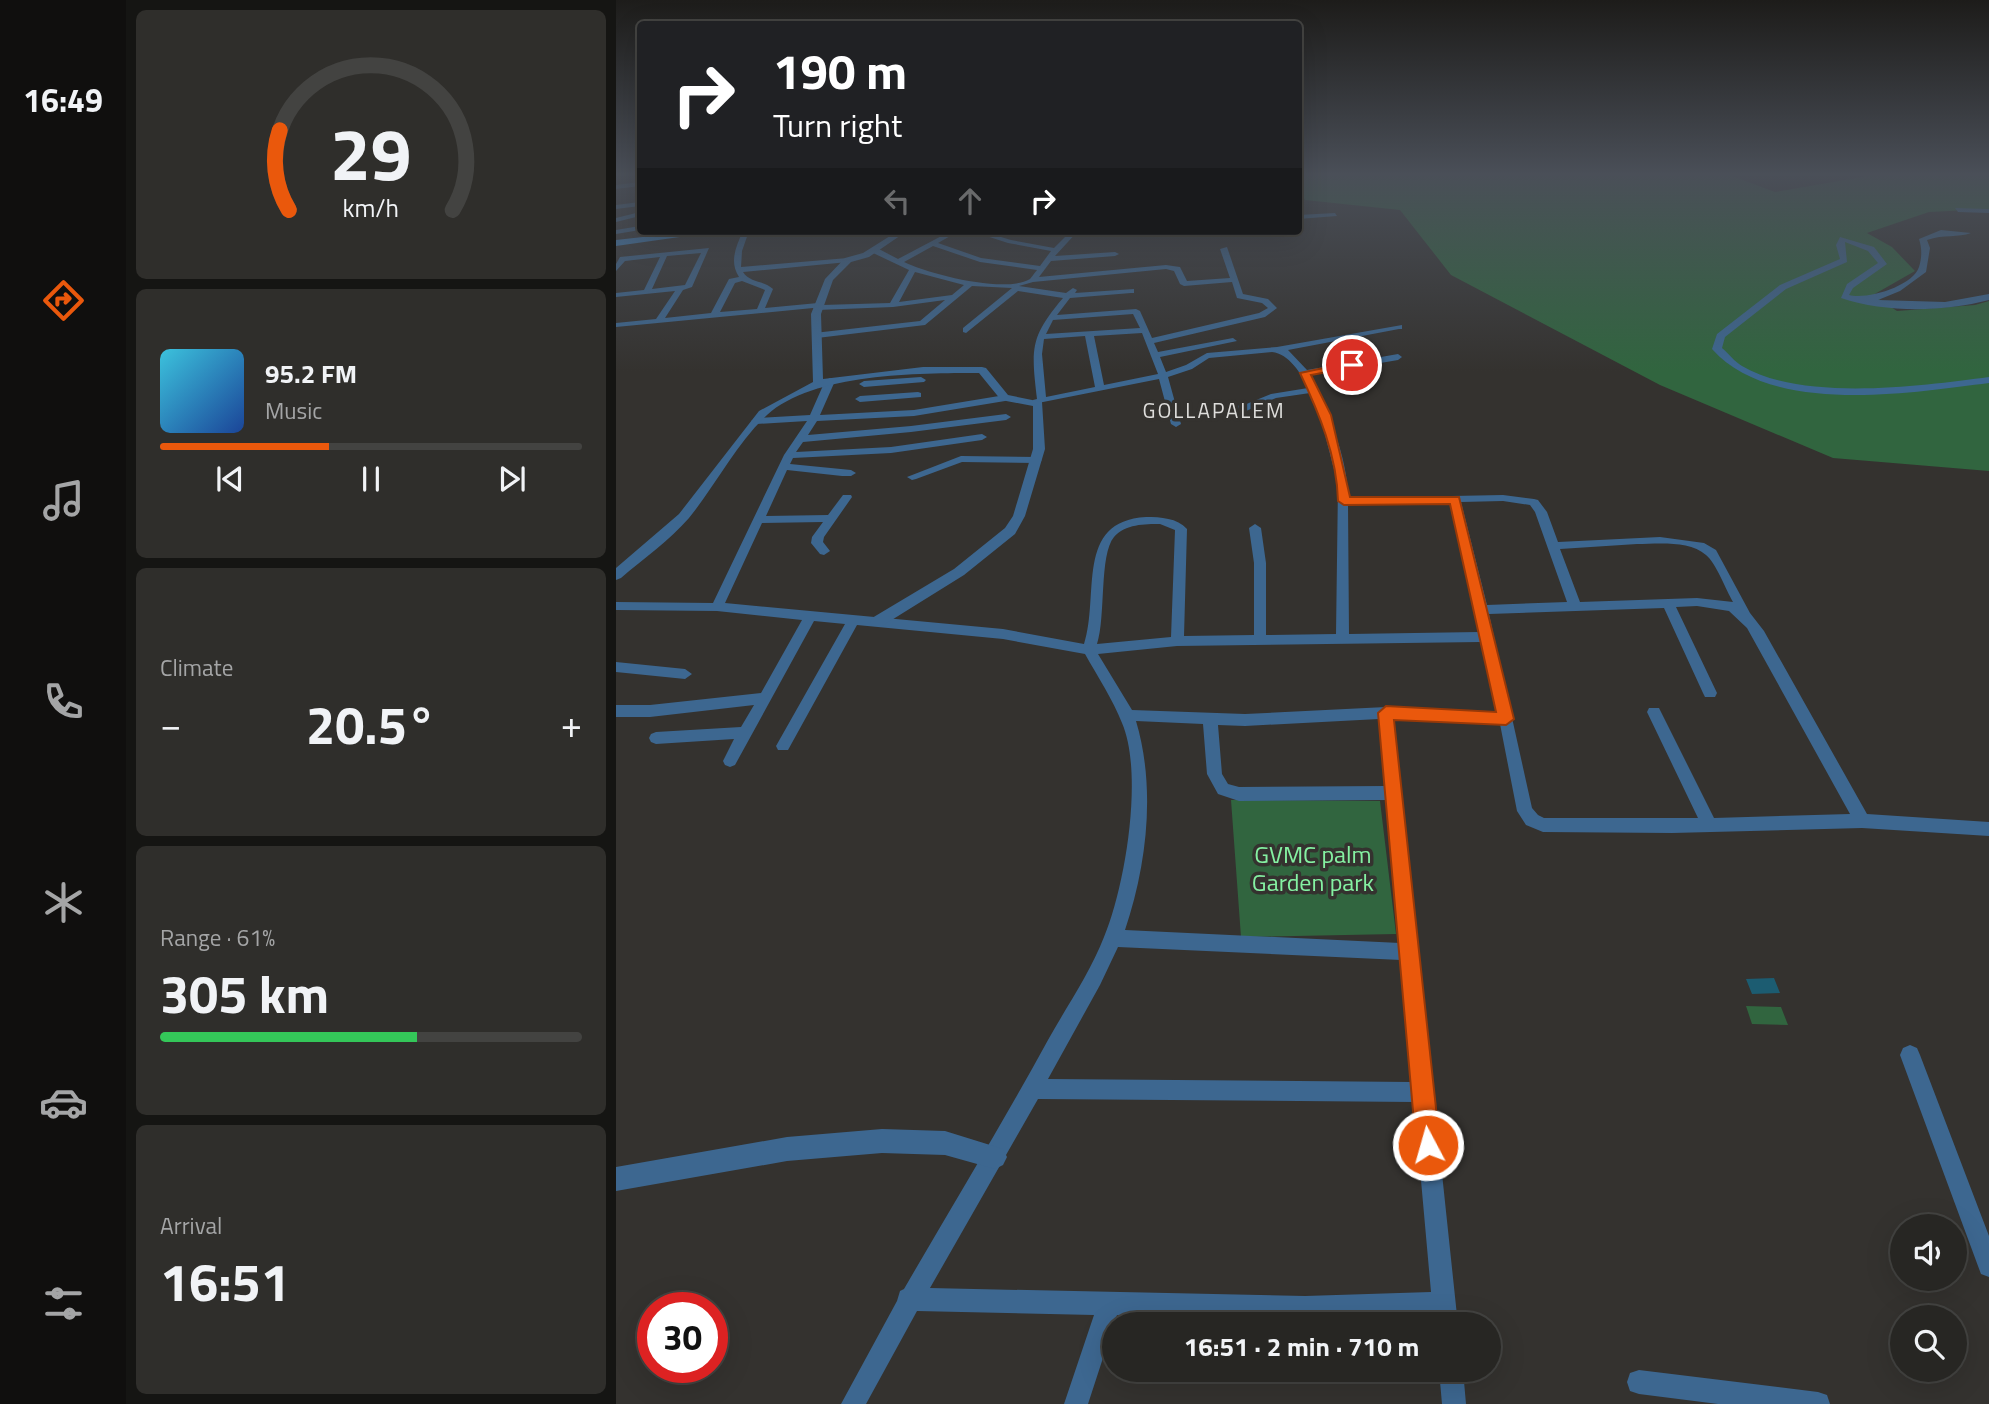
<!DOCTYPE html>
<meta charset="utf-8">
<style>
:root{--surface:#272623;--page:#2f2e2b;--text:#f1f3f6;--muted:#a4a5a6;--line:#434341;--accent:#ea580c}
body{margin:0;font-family:"Titillium Web",sans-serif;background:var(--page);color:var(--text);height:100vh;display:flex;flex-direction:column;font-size:26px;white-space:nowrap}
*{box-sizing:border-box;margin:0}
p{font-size:23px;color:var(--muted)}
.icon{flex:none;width:38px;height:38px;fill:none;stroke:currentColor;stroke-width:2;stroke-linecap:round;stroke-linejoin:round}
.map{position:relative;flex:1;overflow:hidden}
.panel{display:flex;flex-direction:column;gap:10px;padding:10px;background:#151513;width:490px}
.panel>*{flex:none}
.top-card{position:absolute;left:21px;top:21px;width:665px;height:214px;border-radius:7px;box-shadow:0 7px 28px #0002,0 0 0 2px var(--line);background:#202124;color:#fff;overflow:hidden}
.controls{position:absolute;left:1274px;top:1214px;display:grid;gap:14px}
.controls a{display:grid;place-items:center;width:77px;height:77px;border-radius:50%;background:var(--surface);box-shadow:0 7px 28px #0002,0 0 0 2px var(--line);font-size:35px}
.speed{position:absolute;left:21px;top:1292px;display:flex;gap:14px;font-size:35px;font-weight:700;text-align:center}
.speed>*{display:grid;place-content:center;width:91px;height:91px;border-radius:50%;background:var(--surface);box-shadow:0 7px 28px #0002,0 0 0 2px var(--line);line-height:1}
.speed .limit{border:10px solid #d22;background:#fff;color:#111}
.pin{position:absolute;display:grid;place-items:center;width:60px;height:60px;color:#fff;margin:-30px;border:4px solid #fff;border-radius:50%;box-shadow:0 2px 7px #0007}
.me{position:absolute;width:77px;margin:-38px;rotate:354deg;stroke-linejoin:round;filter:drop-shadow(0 0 5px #0008)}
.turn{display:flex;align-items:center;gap:24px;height:147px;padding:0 21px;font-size:32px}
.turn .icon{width:91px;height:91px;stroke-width:2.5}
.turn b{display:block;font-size:49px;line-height:60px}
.lanes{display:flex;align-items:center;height:66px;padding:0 21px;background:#0003;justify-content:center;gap:35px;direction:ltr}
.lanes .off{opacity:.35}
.big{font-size:52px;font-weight:700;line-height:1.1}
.panel .widget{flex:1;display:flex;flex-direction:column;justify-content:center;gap:10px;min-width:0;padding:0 24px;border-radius:10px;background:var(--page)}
.panel .dial{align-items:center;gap:0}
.dial svg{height:182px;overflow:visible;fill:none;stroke:var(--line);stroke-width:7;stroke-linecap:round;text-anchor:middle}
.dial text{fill:var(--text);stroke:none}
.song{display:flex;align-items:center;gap:21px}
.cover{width:84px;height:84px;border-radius:10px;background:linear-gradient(135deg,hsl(190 70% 55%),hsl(220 70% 35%))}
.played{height:7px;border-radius:4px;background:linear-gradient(90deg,var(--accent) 40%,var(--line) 40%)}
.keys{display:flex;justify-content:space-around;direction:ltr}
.heat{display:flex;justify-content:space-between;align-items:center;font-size:38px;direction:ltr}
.charge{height:10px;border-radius:5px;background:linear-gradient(90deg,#34c759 61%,var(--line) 0)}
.trip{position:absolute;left:486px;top:1312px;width:399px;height:70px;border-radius:35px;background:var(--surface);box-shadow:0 7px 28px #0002,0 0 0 2px var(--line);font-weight:700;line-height:70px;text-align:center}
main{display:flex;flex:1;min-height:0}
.tabs{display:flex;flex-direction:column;width:126px;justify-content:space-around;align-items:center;background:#100f0e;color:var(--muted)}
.tabs .icon{width:49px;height:49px}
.tabs .current{color:var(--accent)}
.tabs b{font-size:32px;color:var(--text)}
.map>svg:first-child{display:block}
.green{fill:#31653f}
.water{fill:#1c5c71}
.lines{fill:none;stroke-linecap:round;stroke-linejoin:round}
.minor{fill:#3d6790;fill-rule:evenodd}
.tertiary{fill:#3d6790;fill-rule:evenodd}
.secondary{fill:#3d84c4;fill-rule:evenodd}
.route{fill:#ea580c;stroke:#983908;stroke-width:2}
.labels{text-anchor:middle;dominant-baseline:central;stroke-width:7;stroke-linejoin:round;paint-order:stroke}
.far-neighbourhood-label{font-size:21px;letter-spacing:2px;fill:#dfdedc;stroke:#34322f}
.park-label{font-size:24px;fill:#85f1a2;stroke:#34322f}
</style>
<main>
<nav class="tabs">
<b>16:49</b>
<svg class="icon current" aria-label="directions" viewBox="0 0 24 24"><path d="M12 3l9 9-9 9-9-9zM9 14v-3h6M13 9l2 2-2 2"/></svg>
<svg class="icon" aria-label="music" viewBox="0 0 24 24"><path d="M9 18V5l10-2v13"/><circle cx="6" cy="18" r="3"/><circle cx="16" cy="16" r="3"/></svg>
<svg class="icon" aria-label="phone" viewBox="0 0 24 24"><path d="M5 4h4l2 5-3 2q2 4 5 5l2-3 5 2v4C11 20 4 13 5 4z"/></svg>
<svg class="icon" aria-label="climate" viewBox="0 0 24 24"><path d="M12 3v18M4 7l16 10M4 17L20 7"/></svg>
<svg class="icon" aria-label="car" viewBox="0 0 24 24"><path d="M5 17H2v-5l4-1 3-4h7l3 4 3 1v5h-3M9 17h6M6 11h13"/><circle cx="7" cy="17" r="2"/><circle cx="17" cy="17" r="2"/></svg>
<svg class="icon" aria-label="filters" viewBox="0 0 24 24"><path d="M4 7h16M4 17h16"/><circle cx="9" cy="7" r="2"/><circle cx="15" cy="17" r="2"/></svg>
</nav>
<section class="panel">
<div class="widget dial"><svg viewBox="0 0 100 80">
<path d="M14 69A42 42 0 1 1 86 69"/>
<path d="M14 69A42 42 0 0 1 10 34" stroke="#ea580c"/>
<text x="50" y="56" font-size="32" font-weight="700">29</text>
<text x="50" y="72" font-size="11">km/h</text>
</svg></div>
<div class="widget">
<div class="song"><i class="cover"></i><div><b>95.2 FM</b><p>Music</p></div></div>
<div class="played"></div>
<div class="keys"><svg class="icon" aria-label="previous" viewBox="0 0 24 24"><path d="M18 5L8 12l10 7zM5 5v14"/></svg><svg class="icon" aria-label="pause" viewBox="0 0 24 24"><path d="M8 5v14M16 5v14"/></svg><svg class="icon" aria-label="next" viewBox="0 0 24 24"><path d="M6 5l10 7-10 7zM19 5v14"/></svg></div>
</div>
<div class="widget"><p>Climate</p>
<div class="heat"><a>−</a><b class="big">20.5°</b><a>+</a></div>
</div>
<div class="widget"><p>Range · 61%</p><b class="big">305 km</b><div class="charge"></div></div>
<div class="widget"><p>Arrival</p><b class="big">16:51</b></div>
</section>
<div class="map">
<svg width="1373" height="1404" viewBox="0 0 1373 1404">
<rect width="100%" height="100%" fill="#34322f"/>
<path class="green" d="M 683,174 L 1111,174 L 1159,192 L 1263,174 L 1373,174 L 1373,209 L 1313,212 L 1251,233 L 1276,247 L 1299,271 L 1257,295 L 1281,311 L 1359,305 L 1373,301 L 1373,471 L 1217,458 L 1044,385 L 835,275 L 784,210 L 689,200 L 683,190 Z
M 615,800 L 764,801 L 780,934 L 625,937 Z
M 1130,1006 L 1165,1007 L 1172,1025 L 1136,1024 Z"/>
<path class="water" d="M 1158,978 L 1164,993 L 1136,994 L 1130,979 Z"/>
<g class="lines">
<path class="minor" d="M 24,182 L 24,186 L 0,189 L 0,185 Z
M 24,202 L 24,206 L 0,209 L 0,205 Z
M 24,212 L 24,216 L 0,222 L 0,218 Z
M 719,213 L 721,216 L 682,219 L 682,215 Z
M 24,226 L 24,230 L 0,234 L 0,230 Z
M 127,231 L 133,231 L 126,251 L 125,267 L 232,258 L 236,260 L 232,262 L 127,272 C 134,283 147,280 157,289 L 149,308 L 202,303 L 206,305 L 274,303 L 293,270 L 255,252 L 255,248 L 261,248 L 282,259 L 335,231 L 343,231 L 322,243 L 365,258 L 424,266 L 435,251 L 392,243 L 355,231 L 365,231 L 395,240 L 438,248 L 455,231 L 462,231 L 439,256 L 499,252 L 503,254 L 499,256 L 435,261 L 423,277 L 550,265 L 564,267 L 571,281 L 614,278 L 604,249 L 611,247 L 627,294 L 652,299 L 661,308 L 649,317 L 538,343 L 542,352 L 617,338 L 621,341 L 544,357 L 550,372 L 570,365 L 591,353 L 661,347 L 786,325 L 786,329 L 783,329 L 672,350 L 691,370 L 782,354 L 786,357 L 782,360 L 694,375 C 711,410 732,457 732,498 L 887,495 L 918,499 L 922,500 L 931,512 L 942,542 L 1044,537 L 1088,543 L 1100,550 L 1134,613 L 1148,631 L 1251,814 L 1373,822 L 1373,836 L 1246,828 L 1056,833 L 927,832 L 910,825 L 901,811 L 884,724 L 778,719 L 842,1325 L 818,1325 L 817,1315 L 689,1320 L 501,1315 L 472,1404 L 448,1404 L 478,1315 L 301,1311 L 250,1404 L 225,1404 L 281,1301 L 284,1291 L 288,1289 C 336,1206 386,1124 432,1040 C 451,1006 474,973 488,937 C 509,887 528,774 506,723 C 497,700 482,677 469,654 L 387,639 L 241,625 L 172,750 L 162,750 L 160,746 L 229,624 L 198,621 L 119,765 L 114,767 L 109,765 L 107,761 L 118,739 L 40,744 L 35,742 L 33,738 L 35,734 L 40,732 L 125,727 L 138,705 L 34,717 L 0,717 L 0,705 L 34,705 L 145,693 L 186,620 L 101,611 L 0,610 L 0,602 L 97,603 L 168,455 L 191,421 L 140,424 L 135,421 L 140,418 L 194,415 L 209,381 L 214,378 L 219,381 L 204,415 L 298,410 L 389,395 L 394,398 L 389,401 L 298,416 L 201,421 L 192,435 L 295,426 L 390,414 L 395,417 L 390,420 L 295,432 L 187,442 L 180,452 L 275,447 L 366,434 L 371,437 L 366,440 L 275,453 L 177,458 L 174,464 L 235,470 L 240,473 L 235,476 L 226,476 L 171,470 L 150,516 L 212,515 L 227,495 L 235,495 L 236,497 L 208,537 L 207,542 L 214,551 L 208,555 L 204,554 L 195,543 L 196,537 L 207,522 L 146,523 L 109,603 L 387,629 L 468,644 C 484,596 458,521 530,517 C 545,517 561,518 571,529 L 568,636 L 638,635 L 638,563 L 633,528 L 639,524 L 645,528 L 650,563 L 650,635 L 720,634 L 722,485 L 704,415 L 694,393 L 660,398 L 630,411 L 592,415 L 587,412 L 592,409 L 628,405 L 655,394 L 692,388 C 685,373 673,354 656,352 L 593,358 L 576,369 L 552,377 L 565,424 L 560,427 L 555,424 L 543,379 L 417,404 L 417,400 L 421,399 C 415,348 414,337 447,298 L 402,291 L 350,333 L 347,332 L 347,328 L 396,288 L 356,286 L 309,325 L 201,338 L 198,337 L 198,333 L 304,321 L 329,300 L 277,307 L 201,310 L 197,308 L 0,327 L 0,323 L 40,319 L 59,291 L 0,297 L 0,293 L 28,290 L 44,257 L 9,261 L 0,271 L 0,264 L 4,257 L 93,248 L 76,287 L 67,290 L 49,318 L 95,313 L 113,279 L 123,277 C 113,262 120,246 127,231 ZM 317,246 L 364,262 L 421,270 C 420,271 415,278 414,279 C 389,294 313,274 288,262 ZM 85,253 L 69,285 L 36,289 L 51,256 ZM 550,269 L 558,271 L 564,284 L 568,286 L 616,282 L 621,298 L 646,303 L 652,308 L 643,313 L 536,338 L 524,311 L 520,309 L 441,315 L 454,298 L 515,293 L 518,293 L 518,289 L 459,293 L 461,290 L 457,288 L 450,293 L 403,286 L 417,282 ZM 299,272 L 348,285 L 336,295 L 283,302 ZM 126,281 L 149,290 L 141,309 L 104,312 L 119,283 ZM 517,314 L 524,328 L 430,334 L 437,320 ZM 526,333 L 542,374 L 488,385 L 478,336 ZM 469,336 L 479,387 L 430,397 L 426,354 L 428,339 ZM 887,501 L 914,505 L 919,512 L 951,602 L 871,605 L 845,502 ZM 834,502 L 860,610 L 863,632 L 733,634 L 732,504 ZM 544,524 L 559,530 L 555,637 L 481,644 C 490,617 483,555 498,537 C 509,524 529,524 544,524 ZM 1021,544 C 1041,544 1073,540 1090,555 C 1100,563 1110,590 1117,602 L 1081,598 L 964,602 L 944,549 ZM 1081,606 L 1113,611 L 1131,628 L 1234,814 L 1098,818 L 1043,708 L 1033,708 L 1031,712 L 1082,818 L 928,818 L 922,815 L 916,808 L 873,614 L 1048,608 L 1087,693 L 1089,697 L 1099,697 L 1101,693 L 1060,607 ZM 865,642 L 881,713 L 770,707 L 629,714 L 516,710 L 482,654 L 561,646 ZM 763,719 L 770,786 L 623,787 L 612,784 L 606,774 L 602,725 L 629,726 ZM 520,721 L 587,724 L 591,774 L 602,794 L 623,801 L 771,800 L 784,943 L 509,930 C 531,865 540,788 520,721 ZM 502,947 L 785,960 L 796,1082 L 432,1079 L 484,985 ZM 422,1099 L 798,1102 L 815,1292 L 689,1296 L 314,1288 Z
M 305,377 L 310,380 L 308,382 L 248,387 L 243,384 L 248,381 Z
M 302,392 L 305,393 L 305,397 L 244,402 L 239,399 L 244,396 Z
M 345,456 L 421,457 L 426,460 L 421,463 L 346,462 L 300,479 L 296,480 L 291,477 Z
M 0,662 L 69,669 L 76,674 L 69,679 L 0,672 Z
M 1294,1045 L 1301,1048 L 1304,1055 L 1373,1236 L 1373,1277 L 1365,1274 L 1362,1266 L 1284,1055 L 1287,1048 Z
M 823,1370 L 847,1370 L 850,1404 L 826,1404 Z
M 1023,1370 L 1202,1392 L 1211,1395 L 1214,1404 L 1102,1404 L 1023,1394 L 1014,1391 L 1011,1382 L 1014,1373 Z"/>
<path class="tertiary" d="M 1339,208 L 1373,209 L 1373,213 L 1342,212 Z
M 1325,230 L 1355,233 C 1342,238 1328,234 1311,240 L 1314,248 L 1310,272 L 1284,291 L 1262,300 L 1329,302 L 1373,294 L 1373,300 C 1327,312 1270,313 1225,298 L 1231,284 L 1262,263 L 1252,251 L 1229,242 L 1231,262 L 1170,289 L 1109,337 L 1106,348 C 1113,354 1119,362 1126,366 C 1186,402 1306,386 1373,377 L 1373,383 C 1293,393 1156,416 1096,349 L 1101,334 L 1164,285 L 1224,259 L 1220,245 L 1224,237 L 1258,247 L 1271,264 L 1237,288 L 1233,295 C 1251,300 1297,286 1303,267 C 1306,258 1306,248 1303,239 Z
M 282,231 L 291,231 L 253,257 L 235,262 L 217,280 L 205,314 L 207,379 L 307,367 L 366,367 L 370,368 L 392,395 L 426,402 L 429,449 L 409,516 L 399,534 L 348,575 L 266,626 L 256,626 L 254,622 L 256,618 L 338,569 L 389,528 L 397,516 L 417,449 L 417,406 L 385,400 L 363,373 C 303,373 197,373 151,415 C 121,443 99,486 73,518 C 54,540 27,559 5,578 L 0,580 L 0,568 L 63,514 L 143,411 L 197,382 L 195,314 L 209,279 L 229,258 L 247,253 Z
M 266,1129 L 329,1131 L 387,1149 L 391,1157 L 387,1165 L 379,1169 L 329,1155 L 266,1153 L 171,1161 L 0,1191 L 0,1167 L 171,1137 Z"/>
<path class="secondary" d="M 80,231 L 106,231 L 0,246 L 0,240 Z"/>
</g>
<linearGradient id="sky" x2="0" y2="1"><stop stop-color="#1d1c1a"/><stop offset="0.47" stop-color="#4a4f58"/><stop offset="1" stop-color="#4a4f58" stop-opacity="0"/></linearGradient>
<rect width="1373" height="371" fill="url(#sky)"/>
<path class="route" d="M 736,362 L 739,367 L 695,375 L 715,415 L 734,497 L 843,497 L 898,719 L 890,725 L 778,720 L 824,1145 L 820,1153 L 812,1156 L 804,1153 L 800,1145 L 762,713 L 770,706 L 880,712 L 834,504 L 728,505 L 722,501 C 721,456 703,413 684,373 Z"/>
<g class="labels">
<g class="far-neighbourhood-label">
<text x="598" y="410">GOLLAPALEM</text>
</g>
<g class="park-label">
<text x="697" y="854">GVMC palm<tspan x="697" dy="28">Garden park</tspan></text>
</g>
</g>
</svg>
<div class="controls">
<a><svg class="icon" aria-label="sound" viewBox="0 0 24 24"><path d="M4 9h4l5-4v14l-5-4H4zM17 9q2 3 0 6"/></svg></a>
<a><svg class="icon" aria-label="search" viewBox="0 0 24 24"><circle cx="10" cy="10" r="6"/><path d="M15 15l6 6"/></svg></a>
</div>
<div class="speed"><div class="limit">30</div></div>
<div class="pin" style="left:736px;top:365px;background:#d93025"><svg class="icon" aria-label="arrive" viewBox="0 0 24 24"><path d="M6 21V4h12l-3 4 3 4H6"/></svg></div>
<svg class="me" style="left:812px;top:1145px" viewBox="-20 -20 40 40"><circle r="17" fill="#ea580c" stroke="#fff" stroke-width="3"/><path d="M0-11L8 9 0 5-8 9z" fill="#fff"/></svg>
<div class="trip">16:51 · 2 min · 710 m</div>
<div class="top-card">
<div class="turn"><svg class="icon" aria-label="right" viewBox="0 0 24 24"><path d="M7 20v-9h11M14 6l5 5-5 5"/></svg><div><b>190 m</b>Turn right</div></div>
<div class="lanes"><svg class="icon off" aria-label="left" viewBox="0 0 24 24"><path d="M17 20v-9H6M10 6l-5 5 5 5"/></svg><svg class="icon off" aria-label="ahead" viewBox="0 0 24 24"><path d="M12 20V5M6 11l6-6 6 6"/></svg><svg class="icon" aria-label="right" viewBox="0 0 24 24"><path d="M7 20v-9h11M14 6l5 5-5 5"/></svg></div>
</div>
</div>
</main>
